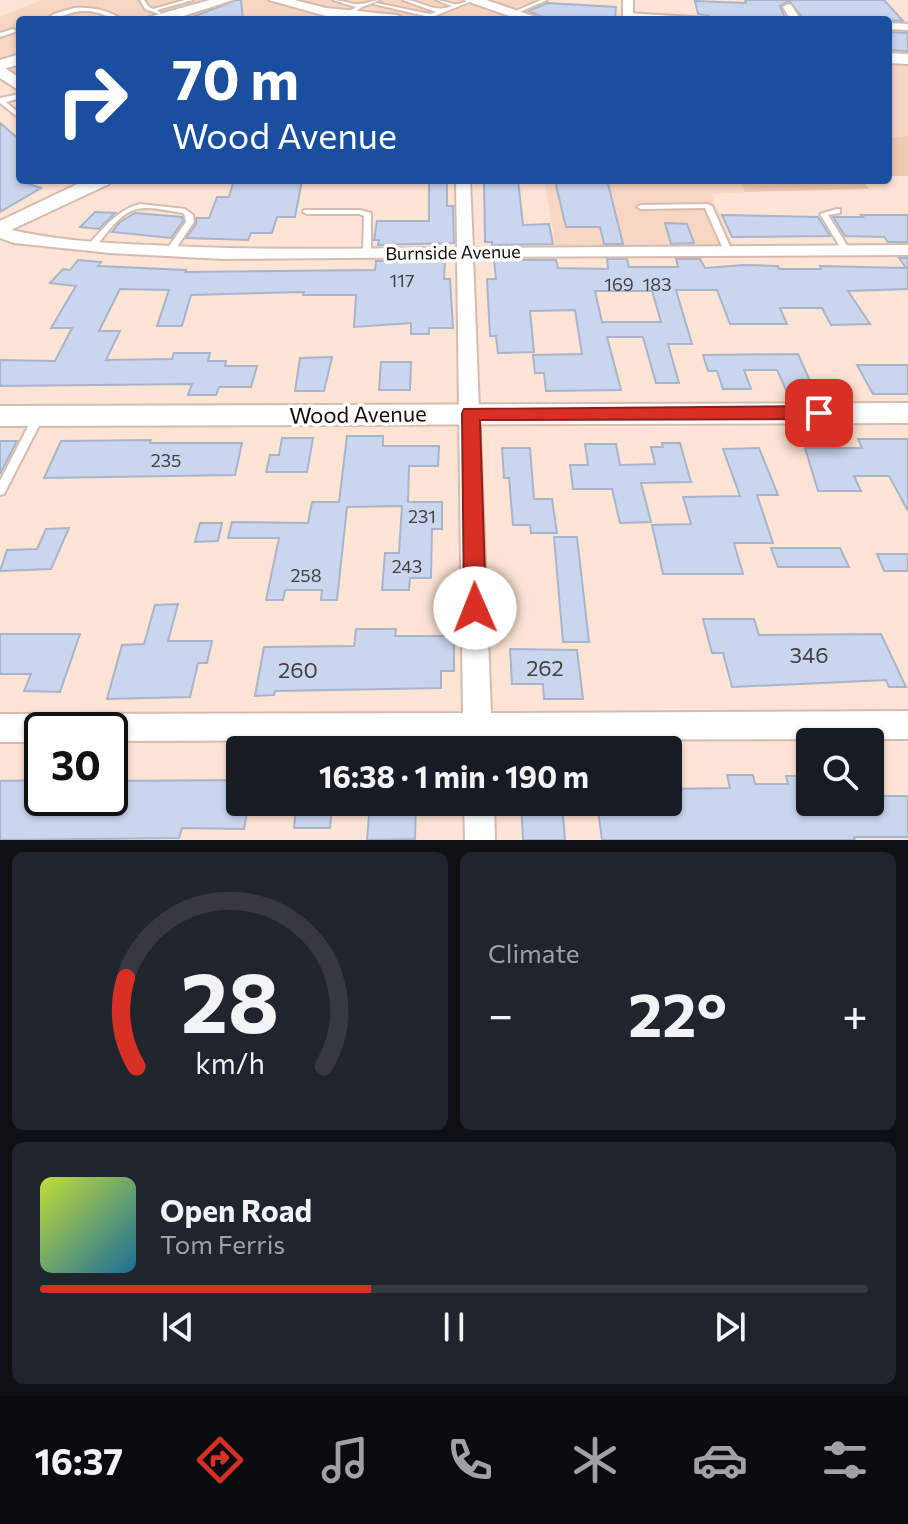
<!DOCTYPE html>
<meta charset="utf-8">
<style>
:root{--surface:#171b24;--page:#20242c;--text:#f1f3f6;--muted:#9ea1a6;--line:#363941;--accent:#d93025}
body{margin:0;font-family:Commissioner,sans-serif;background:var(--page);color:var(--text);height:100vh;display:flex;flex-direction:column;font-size:30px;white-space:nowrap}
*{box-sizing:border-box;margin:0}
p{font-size:26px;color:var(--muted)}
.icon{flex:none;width:44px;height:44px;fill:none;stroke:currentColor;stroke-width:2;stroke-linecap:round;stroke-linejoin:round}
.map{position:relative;height:840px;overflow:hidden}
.details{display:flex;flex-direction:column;gap:12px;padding:12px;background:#0d0f14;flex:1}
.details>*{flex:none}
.hud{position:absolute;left:16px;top:16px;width:876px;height:168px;border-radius:8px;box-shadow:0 2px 6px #0004;background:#1a4fa0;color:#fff;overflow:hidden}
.controls{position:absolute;left:796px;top:728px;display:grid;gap:16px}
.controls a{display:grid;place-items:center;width:88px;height:88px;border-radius:8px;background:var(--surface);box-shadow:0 2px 6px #0004;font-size:40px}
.speed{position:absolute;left:24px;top:712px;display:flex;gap:16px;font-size:40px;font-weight:700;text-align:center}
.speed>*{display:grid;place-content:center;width:104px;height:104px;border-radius:50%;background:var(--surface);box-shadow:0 2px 6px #0004;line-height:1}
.speed .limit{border:4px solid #111;border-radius:12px;background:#fff;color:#111}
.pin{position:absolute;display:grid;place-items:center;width:68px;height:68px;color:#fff;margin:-34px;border-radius:16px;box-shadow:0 4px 12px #0006}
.me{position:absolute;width:88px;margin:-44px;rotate:359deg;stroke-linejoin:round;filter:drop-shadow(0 0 6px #0008)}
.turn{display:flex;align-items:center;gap:28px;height:168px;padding:0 24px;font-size:36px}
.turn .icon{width:104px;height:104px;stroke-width:2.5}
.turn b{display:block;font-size:56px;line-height:68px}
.big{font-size:60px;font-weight:700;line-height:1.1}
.details .card{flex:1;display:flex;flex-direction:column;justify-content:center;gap:12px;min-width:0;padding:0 28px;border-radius:12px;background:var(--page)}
.details .dial{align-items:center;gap:0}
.dial svg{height:208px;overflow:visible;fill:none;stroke:var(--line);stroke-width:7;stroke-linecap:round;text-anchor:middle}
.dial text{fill:var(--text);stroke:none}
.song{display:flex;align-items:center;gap:24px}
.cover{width:96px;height:96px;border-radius:12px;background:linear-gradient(135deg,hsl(70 70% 55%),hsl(200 70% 35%))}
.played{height:8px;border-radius:4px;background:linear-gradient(90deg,var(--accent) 40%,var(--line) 40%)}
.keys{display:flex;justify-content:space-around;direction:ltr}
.heat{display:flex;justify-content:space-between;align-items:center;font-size:44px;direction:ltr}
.details .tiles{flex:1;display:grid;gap:12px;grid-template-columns:1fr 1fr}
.card:last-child{grid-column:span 2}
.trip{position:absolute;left:226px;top:736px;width:456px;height:80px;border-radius:8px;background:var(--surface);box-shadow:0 2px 6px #0004;font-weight:700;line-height:80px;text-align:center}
.menu{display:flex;height:128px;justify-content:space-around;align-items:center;background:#090b0e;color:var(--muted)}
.menu .icon{width:56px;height:56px}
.menu .current{color:var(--accent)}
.menu b{font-size:36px;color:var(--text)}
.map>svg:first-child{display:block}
.built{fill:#f7d6c4}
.green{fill:#f0c9b3}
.building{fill:#c9d6ee;stroke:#a7b4ca;stroke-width:2;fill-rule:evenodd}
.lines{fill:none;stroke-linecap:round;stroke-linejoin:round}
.lane-casing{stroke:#d6bcae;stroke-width:4}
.street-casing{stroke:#d6bcae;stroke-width:4}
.secondary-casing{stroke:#d6bcae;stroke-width:4}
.primary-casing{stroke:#d6bcae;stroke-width:4}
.lane{fill:#fff;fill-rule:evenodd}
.street{fill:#fff;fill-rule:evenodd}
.secondary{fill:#fff;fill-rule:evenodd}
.primary{fill:#fff;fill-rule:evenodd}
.route{fill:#d93025;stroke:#8d1f18;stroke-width:2}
.labels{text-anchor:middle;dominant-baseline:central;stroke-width:7;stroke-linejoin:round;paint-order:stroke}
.far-street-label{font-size:18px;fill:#160d09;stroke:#fff}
.number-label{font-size:18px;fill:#433f42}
.street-label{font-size:22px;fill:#160d09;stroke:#fff}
.near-number-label{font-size:22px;fill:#433f42}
</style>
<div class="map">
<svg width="908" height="840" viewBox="0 0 908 840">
<rect width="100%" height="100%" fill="#fee4d5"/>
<path class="built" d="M 41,0 L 547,0 L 517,13 L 540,20 L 20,20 L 20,80 L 4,66 L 0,66 L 0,17 Z
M 888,58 L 908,59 L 908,136 L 888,137 Z
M 544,180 L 740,180 L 745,192 L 711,194 L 734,249 L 557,253 Z"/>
<path class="green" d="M 908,136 L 908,176 L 888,176 L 888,137 Z
M 740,180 L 863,180 L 869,189 L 745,192 Z"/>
<path class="building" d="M 236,0 L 241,0 L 243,20 L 204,20 L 195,16 Z
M 745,0 L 884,0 L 903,21 L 802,17 L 789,1 L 780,6 L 786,20 L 713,20 L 709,16 L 698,14 L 695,1 L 746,3 Z
M 547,3 L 616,7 L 615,20 L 548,20 L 529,11 Z
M 888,32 L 908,33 L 908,51 L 888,50 Z
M 0,123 L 20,140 L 20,181 L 41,188 L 0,212 Z
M 234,180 L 302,180 L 295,217 L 277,217 L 272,233 L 251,233 L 248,240 L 186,238 L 196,224 L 196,218 L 209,218 L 217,197 L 229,197 Z
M 429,180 L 447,180 L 447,206 L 453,206 L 454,243 L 378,245 L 379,240 L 374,240 L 377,221 L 429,221 Z
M 484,180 L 518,180 L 523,225 L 549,224 L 553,244 L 492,245 L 492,242 L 485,242 Z
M 607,180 L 623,244 L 604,244 L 600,227 L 566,227 L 555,181 Z
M 95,212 L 115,213 L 99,229 L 80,227 Z
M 135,213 L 182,217 L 183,221 L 171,238 L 112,232 L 120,222 Z
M 722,215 L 818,217 L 830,236 L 732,237 Z
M 861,215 L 908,215 L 908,242 L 888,242 L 884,237 L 845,236 L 833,217 L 863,217 Z
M 665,223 L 687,224 L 694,243 L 671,244 Z
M 899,258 L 908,258 L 908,289 L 848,291 L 870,324 L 831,325 L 822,308 L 780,308 L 787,324 L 730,324 L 717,290 L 676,290 L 692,344 L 668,344 L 679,383 L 656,383 L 643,337 L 607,337 L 621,390 L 546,391 L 544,373 L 535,373 L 533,355 L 582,354 L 575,310 L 530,311 L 534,352 L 498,353 L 496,336 L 490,336 L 487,279 L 496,279 L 494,260 L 556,260 L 558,268 L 608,269 L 607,259 L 627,259 L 629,267 L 678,267 L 676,259 L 700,259 L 705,268 L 744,265 L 778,266 L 779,269 L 821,269 L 820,266 L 906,268 ZM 595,291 L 652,291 L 661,322 L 602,322 Z
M 78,260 L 101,262 L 98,266 L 186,270 L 185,272 L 375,270 L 376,261 L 445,260 L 444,279 L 450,279 L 453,328 L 429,328 L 429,334 L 411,334 L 411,323 L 354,327 L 356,295 L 303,295 L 304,292 L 191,295 L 182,326 L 157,326 L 169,290 L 120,289 L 99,331 L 120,331 L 106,360 L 172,359 L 174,353 L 210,353 L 208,361 L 226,361 L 225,366 L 257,366 L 251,387 L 219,387 L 216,395 L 188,395 L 192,384 L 0,386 L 0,360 L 55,361 L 72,328 L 51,328 L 76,286 L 50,283 L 63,269 L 70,270 Z
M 798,354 L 814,390 L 786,390 L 777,370 L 744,370 L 751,389 L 723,389 L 717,371 L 708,371 L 703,355 Z
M 332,357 L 324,391 L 295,391 L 300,358 Z
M 381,362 L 411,362 L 410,390 L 379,390 Z
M 857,365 L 908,365 L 908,394 L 873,394 Z
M 347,436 L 383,436 L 383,446 L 439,446 L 438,466 L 409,466 L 408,502 L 442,502 L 442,529 L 432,529 L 431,578 L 410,578 L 409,590 L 382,590 L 385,553 L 399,553 L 402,506 L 347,507 L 337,600 L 321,600 L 322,590 L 285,590 L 283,600 L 266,600 L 279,538 L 228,538 L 232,522 L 308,523 L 312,502 L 339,502 Z
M 282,438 L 313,438 L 307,472 L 266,472 L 270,455 L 279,455 Z
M 858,439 L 908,439 L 908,511 L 889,476 L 854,476 L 861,491 L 818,491 L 805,448 L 862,448 Z
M 151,440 L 150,443 L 242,443 L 235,475 L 44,478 L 61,441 Z
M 0,441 L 17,441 L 0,474 Z
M 662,443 L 680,443 L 691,482 L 641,483 L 651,522 L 620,523 L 612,489 L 573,489 L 570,465 L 588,465 L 585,444 L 616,444 L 620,465 L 655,464 L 651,447 L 663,447 Z
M 502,448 L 530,448 L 534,499 L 552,499 L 557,533 L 531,533 L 530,525 L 513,525 L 509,478 L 504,478 Z
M 759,448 L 778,495 L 757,495 L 773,543 L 734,543 L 743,574 L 663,574 L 652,525 L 691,524 L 683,497 L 740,496 L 723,449 Z
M 200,523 L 222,523 L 218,541 L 195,542 Z
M 69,528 L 51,569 L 0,571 L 7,550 L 37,549 L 46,529 Z
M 554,537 L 577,537 L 589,642 L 563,642 Z
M 771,548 L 840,548 L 849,567 L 778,567 Z
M 877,554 L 908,554 L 908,571 L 884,571 Z
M 178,604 L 168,641 L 212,641 L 207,663 L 198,663 L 190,697 L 107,699 L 122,645 L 144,644 L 155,605 Z
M 703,619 L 754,619 L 759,635 L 881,634 L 906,687 L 889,687 L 886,680 L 732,687 L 723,653 L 712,653 Z
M 356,629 L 396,629 L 395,636 L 454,636 L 454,671 L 441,671 L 441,688 L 275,691 L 274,695 L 255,696 L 264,647 L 354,646 Z
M 0,634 L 80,634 L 60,692 L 24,691 L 31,674 L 0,674 Z
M 510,649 L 577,650 L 583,699 L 544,699 L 543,684 L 512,684 Z
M 727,775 L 753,775 L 755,784 L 788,784 L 786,776 L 810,776 L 810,802 L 843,802 L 846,810 L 882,810 L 877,796 L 908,796 L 908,837 L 854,837 L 855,840 L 602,840 L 597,802 L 668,802 L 668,789 L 730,788 Z
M 42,780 L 42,798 L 110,798 L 110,781 L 240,780 L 240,802 L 249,802 L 244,829 L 182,828 L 179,838 L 0,840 L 0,781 Z
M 297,802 L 332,802 L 330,828 L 294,828 Z
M 370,802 L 416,802 L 415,839 L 367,840 Z
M 521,802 L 562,802 L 565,840 L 523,840 Z"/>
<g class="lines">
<g class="lane-casing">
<path id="lane" d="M 140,0 L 144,0 L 149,7 L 153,9 L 185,0 L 193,0 L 157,10 L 161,13 L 159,14 L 145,9 Z
M 333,0 C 342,0 351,5 360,4 C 367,4 373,0 380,0 L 362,7 L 347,17 L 345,14 L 356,7 Z
M 403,0 C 423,0 432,14 452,6 L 436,0 C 443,0 451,5 458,4 C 464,3 468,0 474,0 L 425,20 L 422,18 L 425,16 L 374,4 L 376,3 L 430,14 L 436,12 Z
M 541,0 L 547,0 L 515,14 L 511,13 Z
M 74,8 C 92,7 108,10 123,20 C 109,19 99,10 84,11 C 70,11 59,19 45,20 L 54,14 Z
M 628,13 L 707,18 L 710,20 L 683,20 L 626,16 Z
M 13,29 L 16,31 L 15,32 L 0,37 L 0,33 Z
M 20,94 L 20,98 L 6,102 L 20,114 L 20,119 L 0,103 L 0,98 Z
M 140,204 L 185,209 L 193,215 L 194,222 L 172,254 L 166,254 L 165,252 L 186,222 L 185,216 L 183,213 C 169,211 151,206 137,209 C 119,213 105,236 94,249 L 88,249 L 88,245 C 104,228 117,210 140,204 Z
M 708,204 L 712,206 L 732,251 L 731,253 L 728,253 L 724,251 L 705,208 L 641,209 L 637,207 L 641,205 Z
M 837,209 L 840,209 L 840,213 L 828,215 L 850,250 L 846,252 L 842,250 L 820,214 Z
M 304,210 L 360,210 L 371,213 L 371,253 L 367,255 L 363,253 L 364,216 L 359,214 L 307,214 L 303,212 Z
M 39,412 L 44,416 L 4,494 L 0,495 L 0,481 L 35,413 Z"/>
</g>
<g class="street-casing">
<path id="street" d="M 623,0 L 633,0 L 633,20 L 623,20 Z
M 788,4 L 791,5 L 801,20 L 791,20 L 783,7 Z
M 888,23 L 908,24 L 908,30 L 888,29 Z
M 456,180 L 470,180 L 473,248 L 908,245 L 908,255 L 473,257 L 491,713 L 908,711 L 908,739 L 492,740 L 492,750 L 464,750 L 464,740 L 110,741 L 110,730 L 42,730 L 42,742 L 0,742 L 0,714 L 463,713 L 457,257 L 223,259 L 110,253 L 14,243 L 0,238 L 0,227 C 49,240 101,243 151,245 C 253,251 355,248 457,248 Z
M 464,802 L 494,802 L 495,840 L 465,840 Z"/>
</g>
<g class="secondary-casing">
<path id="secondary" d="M 0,65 L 20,78 L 20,91 L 0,78 Z
M 86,180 L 112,180 L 109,184 L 0,235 L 0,221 Z
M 908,403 L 908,423 L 0,426 L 0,406 Z"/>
</g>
<g class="primary-casing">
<path id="primary" d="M 210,0 L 233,0 L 171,20 L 146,20 L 149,17 Z
M 269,0 L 294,0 L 326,8 L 397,15 L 405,20 L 326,16 Z
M 464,0 L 486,0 L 545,20 L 521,20 Z
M 888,53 L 908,54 L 908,64 L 888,63 Z
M 20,54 L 20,64 L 0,70 L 0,60 Z"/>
</g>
<use href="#lane" class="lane"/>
<use href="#street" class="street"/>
<use href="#secondary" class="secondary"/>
<use href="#primary" class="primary"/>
</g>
<path class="route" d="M 819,406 L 828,413 L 819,419 L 480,420 L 486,608 L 483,615 L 475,618 L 467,615 L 464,608 L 462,414 L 464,409 Z"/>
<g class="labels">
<g class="far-street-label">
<text transform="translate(453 252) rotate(-1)">Burnside Avenue</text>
</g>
<g class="number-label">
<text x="402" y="280">117</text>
<text x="619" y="284">169</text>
<text x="657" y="284">183</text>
<text x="166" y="460">235</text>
<text x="422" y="516">231</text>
<text x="407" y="566">243</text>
<text x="306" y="575">258</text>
</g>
<g class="street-label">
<text transform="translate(358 414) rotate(-1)">Wood Avenue</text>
</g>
<g class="near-number-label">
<text x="809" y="654">346</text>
<text x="545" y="667">262</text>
<text x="298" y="669">260</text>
</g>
</g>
</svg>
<div class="controls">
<a><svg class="icon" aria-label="search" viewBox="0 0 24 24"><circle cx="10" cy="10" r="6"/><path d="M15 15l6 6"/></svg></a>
</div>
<div class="speed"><div class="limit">30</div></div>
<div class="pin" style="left:819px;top:413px;background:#d93025"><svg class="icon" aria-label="arrive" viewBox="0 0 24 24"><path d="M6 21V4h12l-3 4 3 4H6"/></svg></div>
<svg class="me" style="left:475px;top:608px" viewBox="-20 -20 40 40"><circle r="19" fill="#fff"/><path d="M0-13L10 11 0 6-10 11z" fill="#d93025"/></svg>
<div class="trip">16:38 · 1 min · 190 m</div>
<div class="hud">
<div class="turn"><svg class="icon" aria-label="right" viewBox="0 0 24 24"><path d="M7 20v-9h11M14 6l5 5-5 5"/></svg><div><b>70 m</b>Wood Avenue</div></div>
</div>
</div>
<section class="details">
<div class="tiles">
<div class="card dial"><svg viewBox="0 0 100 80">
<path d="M14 69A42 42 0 1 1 86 69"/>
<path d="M14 69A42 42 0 0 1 10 35" stroke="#d93025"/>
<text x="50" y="56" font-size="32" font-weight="700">28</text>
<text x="50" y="72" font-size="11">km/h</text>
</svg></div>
<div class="card"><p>Climate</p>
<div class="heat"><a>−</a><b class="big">22°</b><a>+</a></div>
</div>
<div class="card">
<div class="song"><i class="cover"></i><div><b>Open Road</b><p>Tom Ferris</p></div></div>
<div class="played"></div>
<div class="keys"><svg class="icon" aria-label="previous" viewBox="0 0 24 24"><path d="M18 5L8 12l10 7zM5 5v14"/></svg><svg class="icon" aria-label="pause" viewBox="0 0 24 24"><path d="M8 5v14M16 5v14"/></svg><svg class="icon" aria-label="next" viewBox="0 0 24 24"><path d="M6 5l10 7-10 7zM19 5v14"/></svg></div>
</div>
</div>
</section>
<nav class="menu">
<b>16:37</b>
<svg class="icon current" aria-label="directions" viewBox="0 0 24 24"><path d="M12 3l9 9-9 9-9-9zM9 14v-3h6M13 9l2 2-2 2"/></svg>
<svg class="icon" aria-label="music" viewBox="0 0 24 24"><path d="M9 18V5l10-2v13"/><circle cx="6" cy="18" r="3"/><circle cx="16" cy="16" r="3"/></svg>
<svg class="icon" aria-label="phone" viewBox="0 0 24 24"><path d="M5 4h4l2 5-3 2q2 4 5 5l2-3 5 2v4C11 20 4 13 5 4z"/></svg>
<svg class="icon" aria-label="climate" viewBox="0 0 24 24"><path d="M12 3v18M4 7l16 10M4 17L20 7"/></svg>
<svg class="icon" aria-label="car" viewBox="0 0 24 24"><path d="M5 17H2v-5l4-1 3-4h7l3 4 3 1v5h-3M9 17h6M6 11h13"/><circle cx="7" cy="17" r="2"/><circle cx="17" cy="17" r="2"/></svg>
<svg class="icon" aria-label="filters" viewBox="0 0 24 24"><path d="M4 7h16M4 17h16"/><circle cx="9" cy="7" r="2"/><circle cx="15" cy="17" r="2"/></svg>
</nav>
